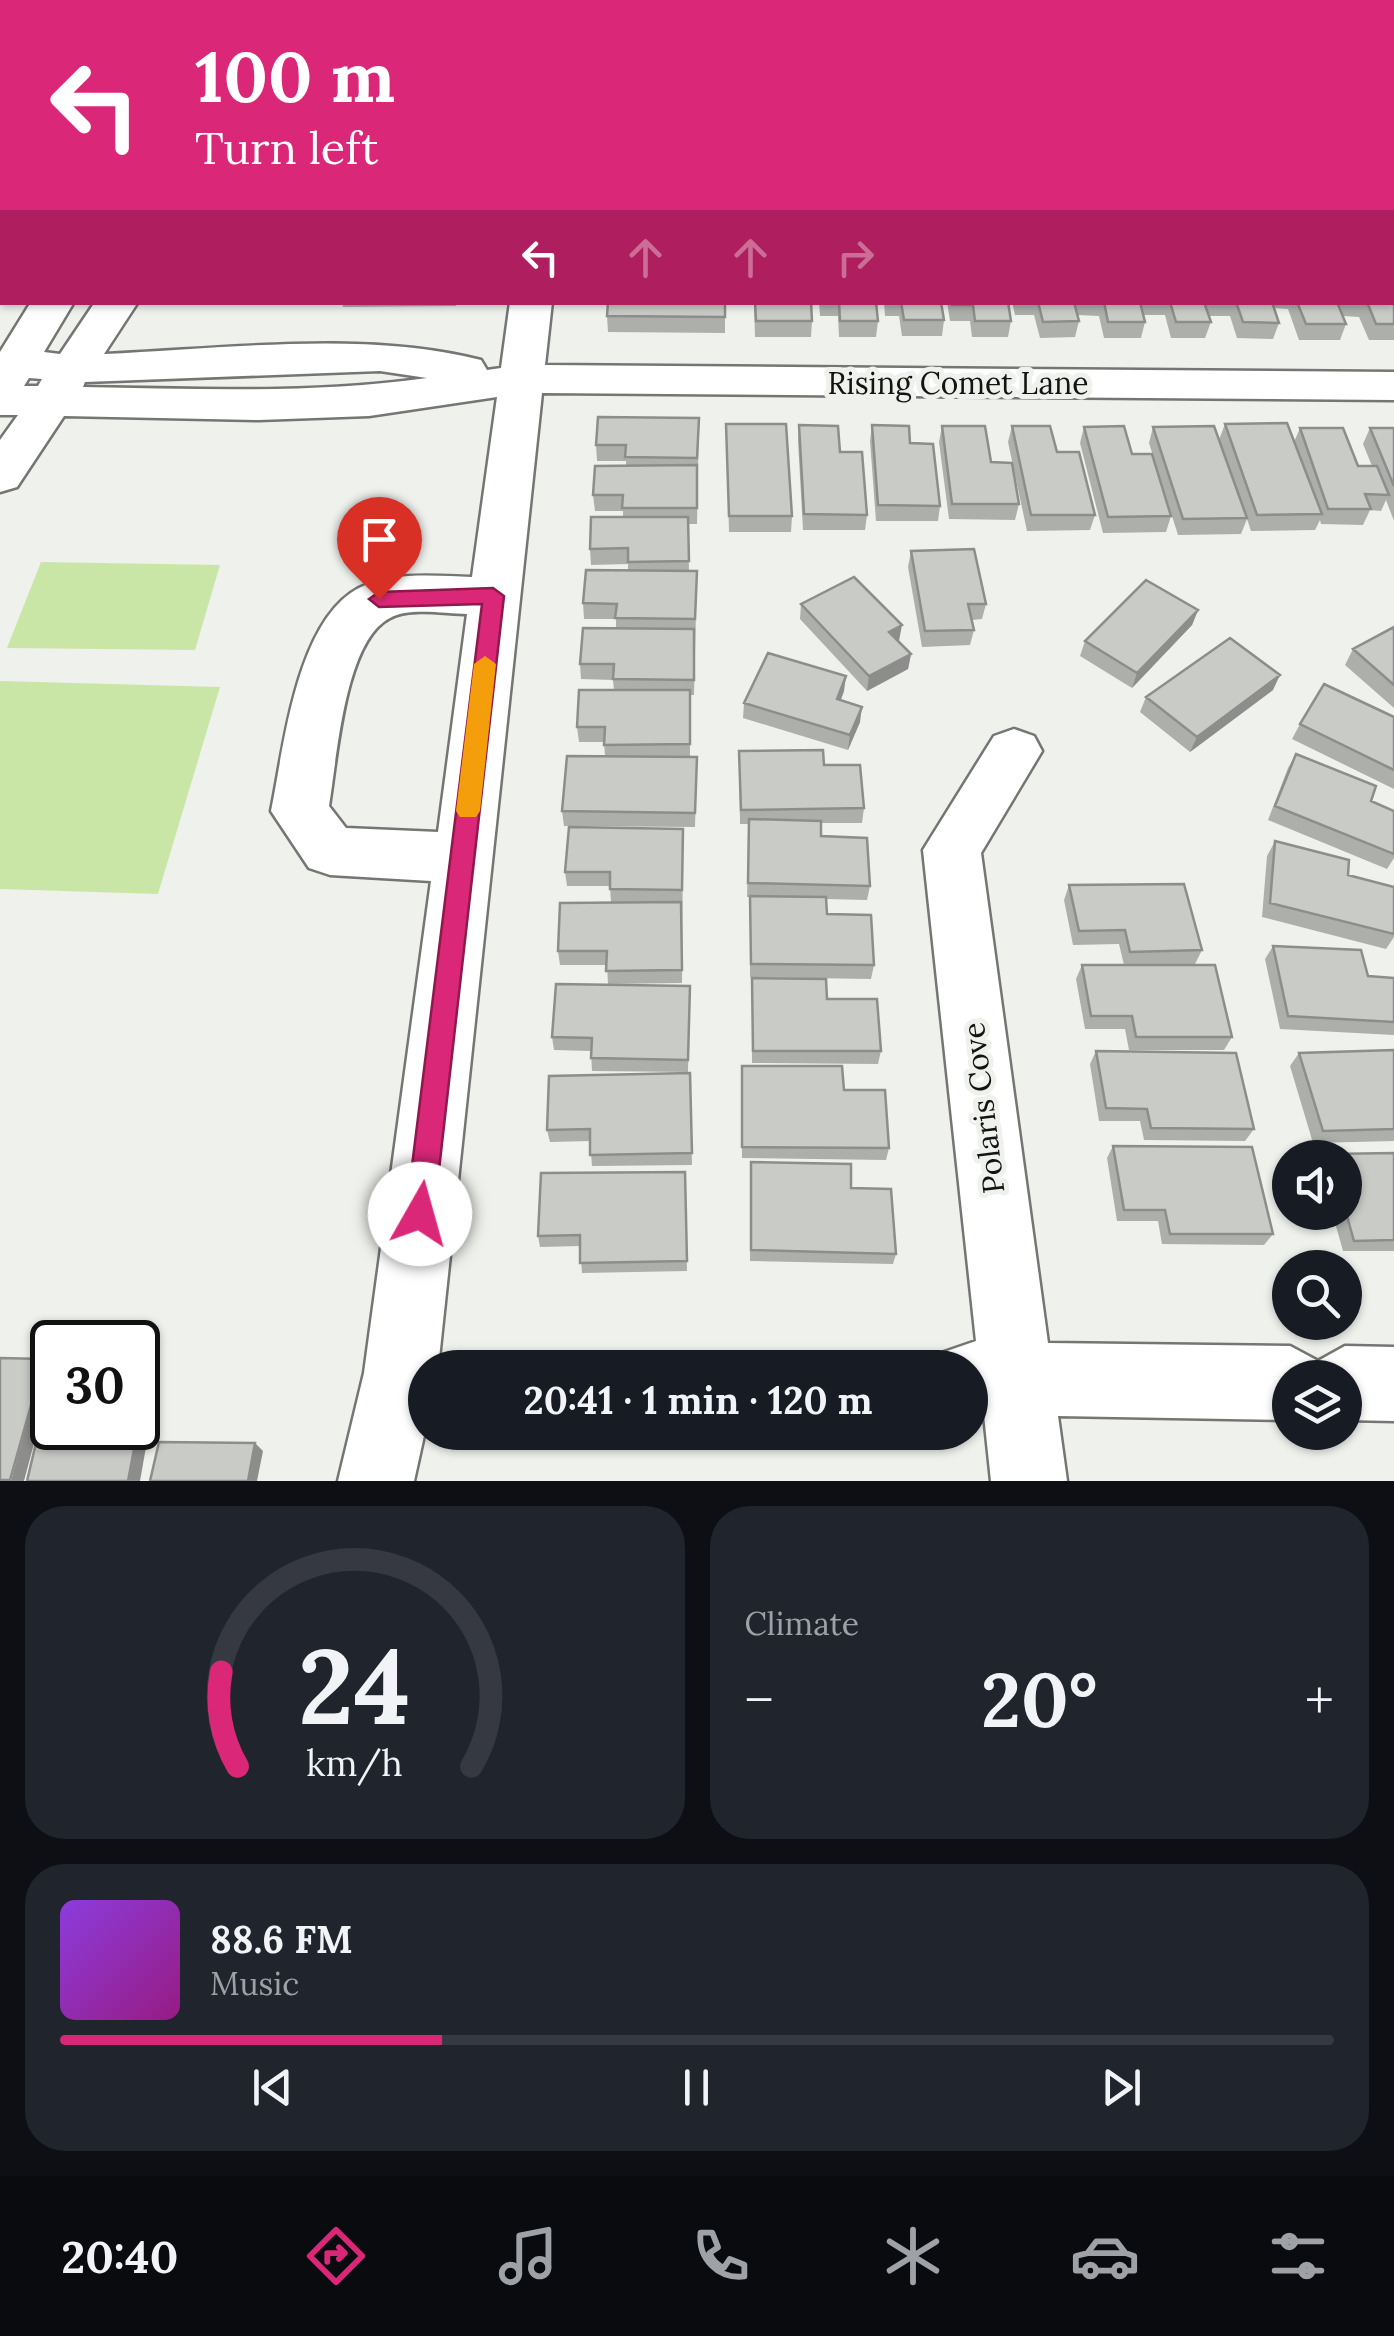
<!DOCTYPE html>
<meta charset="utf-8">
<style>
:root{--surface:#171b24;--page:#20242c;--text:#f1f3f6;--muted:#9ea1a6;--line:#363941;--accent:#db2777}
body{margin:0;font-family:Lora,serif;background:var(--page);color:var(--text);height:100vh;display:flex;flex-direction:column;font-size:38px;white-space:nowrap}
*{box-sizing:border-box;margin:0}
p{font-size:32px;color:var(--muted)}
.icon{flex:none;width:55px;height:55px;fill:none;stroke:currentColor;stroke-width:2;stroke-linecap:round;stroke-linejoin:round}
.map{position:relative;height:1481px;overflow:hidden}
.drawer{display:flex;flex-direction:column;gap:25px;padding:25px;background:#0d0f14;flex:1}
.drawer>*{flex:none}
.hud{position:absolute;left:0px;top:0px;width:1395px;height:305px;box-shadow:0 2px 8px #0004;background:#db2777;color:#fff;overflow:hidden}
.fabs{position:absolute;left:1272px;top:1140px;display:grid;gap:20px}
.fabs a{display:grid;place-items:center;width:90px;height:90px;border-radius:50%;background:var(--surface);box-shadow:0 2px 8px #0004;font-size:50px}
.speed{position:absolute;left:30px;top:1320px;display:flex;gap:20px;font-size:50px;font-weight:700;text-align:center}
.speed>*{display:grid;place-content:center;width:130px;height:130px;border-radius:50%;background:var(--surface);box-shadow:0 2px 8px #0004;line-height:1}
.speed .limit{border:5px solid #111;border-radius:15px;background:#fff;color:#111}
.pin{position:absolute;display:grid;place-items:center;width:85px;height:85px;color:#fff;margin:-102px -42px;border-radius:50% 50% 50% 0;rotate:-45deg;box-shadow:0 0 10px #0007}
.pin .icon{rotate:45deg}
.me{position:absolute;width:110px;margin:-55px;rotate:7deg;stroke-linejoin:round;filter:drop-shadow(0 0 8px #0008)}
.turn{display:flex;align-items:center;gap:35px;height:210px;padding:0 30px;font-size:45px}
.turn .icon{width:130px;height:130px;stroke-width:2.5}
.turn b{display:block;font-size:70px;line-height:85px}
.lanes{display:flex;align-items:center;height:95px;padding:0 30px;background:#0003;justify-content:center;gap:50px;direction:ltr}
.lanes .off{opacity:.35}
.big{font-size:75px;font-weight:700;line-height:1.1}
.drawer .card{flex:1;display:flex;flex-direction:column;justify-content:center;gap:15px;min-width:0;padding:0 35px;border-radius:40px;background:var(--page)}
.drawer .dial{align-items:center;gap:0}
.dial svg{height:260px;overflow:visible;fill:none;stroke:var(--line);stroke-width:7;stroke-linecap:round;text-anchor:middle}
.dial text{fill:var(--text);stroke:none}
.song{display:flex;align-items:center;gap:30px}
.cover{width:120px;height:120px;border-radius:15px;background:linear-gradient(135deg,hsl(270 70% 55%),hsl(310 70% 35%))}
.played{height:10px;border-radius:5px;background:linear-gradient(90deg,var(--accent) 30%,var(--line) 30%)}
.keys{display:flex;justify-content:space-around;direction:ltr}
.heat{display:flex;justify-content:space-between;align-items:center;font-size:55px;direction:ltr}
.drawer .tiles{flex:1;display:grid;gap:25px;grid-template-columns:1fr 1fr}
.card:last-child{grid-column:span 2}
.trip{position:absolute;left:408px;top:1350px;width:580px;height:100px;border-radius:50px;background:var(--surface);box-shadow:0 2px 8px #0004;font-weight:700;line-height:100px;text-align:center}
.tab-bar{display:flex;height:160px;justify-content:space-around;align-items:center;background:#090b0e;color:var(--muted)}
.tab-bar .icon{width:70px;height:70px}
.tab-bar .current{color:var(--accent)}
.tab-bar b{font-size:45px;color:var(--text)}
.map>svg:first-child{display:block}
.green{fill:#cae6a6}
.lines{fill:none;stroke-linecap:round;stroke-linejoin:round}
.minor-casing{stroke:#757673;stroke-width:5}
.minor{fill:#fff;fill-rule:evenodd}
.wall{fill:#adafab}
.shaded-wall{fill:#8d8e8b}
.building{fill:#c9cbc7;stroke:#8d8e8b;stroke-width:2.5}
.route{fill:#db2777;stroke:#8e194d;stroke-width:2.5}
.slow{fill:#f59e0b}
.labels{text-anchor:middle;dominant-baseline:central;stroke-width:10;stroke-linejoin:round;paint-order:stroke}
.street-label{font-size:30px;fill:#121312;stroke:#eff1ed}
</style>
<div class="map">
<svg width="1394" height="1481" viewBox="0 0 1394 1481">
<rect width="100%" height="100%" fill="#eff1ed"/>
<path class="green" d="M 41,562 L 220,565 L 195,650 L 7,648 Z
M 0,681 L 220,687 L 158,894 L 0,889 Z"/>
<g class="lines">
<g class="minor-casing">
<path id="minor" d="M 484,0 L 518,0 L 520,2 L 486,2 Z
M 31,302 L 74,302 L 44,352 L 60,354 L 95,302 L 138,302 L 104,354 C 224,349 365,330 481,360 L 487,370 L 501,368 L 510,302 L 552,302 L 545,365 L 1394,372 L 1394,400 L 542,393 L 438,1368 L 425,1368 L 425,1431 L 414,1481 L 338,1481 L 364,1373 L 431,881 L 330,875 L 309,868 L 271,811 C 284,748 296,621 359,588 C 392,571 437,576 472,577 L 497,397 L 369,416 L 259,420 L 64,416 L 17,487 L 0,492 L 0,440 L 18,415 L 0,415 L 0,352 ZM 380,371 L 427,378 C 313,394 198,389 83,387 L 85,382 ZM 29,378 L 42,379 L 38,386 L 24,386 ZM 467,614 L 438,832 L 346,828 L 329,806 C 337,760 344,641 390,618 C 409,607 445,614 467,614 Z
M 1014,729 L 1034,736 L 1042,751 L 981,853 L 1048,1343 L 1290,1346 L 1318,1361 L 1345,1346 L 1394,1347 L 1394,1421 L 1345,1420 L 1345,1378 L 1290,1378 L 1290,1420 L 1058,1416 L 1067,1481 L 991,1481 L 984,1415 L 970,1415 L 970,1368 L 938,1368 L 944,1352 L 976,1341 L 923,850 L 994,736 Z"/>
</g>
<use href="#minor" class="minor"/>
</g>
<path class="wall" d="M 0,0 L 66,0 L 67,2 L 2,2 L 2,30 L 0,29 Z
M 356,0 L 445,0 L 445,2 L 356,2 Z
M 1394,284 L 1394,340 L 1369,340 L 1359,317 L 1343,316 L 1346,324 L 1340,340 L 1299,340 L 1288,309 L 1274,308 L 1279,323 L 1273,339 L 1237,338 L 1230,316 L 1209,316 L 1211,322 L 1205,338 L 1171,338 L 1165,315 L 1144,315 L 1141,302 L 1392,302 Z
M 342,302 L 456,302 L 456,306 L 343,307 Z
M 725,302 L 725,333 L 608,332 L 607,316 Z
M 754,302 L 811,302 L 812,321 L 811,337 L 755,337 Z
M 819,302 L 876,302 L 878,321 L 876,337 L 839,337 L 838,316 L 820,316 Z
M 884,302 L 941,302 L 944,320 L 942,336 L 902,336 L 899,316 L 885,316 Z
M 947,302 L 1008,302 L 1011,321 L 1008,337 L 972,337 L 970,321 L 950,321 Z
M 1012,302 L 1140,302 L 1145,322 L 1141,338 L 1104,338 L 1099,316 L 1077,315 L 1079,321 L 1075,337 L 1040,338 L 1034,315 L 1015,315 Z
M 699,418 L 697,524 L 688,524 L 689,571 L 697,571 L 694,695 L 690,695 L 690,757 L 697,757 L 695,827 L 564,826 L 562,811 L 605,756 L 604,742 L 579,742 L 577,727 L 614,690 L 613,680 L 581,679 L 580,664 L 616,628 L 616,619 L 584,619 L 583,603 L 628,570 L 628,564 L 591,565 L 590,549 L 623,517 L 623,511 L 595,511 L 593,495 L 626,466 L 626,461 L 597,461 L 596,445 Z
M 726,424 L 792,516 L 791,532 L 729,532 Z
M 1225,424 L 1294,442 L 1300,428 L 1358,466 L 1372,466 L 1363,444 L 1370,428 L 1394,428 L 1394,521 L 1386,500 L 1381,511 L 1370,510 L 1363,525 L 1321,524 L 1320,520 L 1315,530 L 1251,531 L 1247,519 L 1241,534 L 1178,535 L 1149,443 L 1153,427 L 1219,440 Z
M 799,425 L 840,452 L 867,515 L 865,530 L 803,530 L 798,441 Z
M 872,425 L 910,443 L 940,506 L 938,521 L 876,521 L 870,441 Z
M 942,426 L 991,462 L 1019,504 L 1015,520 L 949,519 L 939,442 Z
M 1012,426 L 1057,452 L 1095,515 L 1090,530 L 1027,531 L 1008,442 Z
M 1084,427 L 1132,454 L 1171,516 L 1166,532 L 1103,533 L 1080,443 Z
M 911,551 L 986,604 L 982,619 L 972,620 L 974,630 L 970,645 L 922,647 L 908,567 Z
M 801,604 L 899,641 L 911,654 L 908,669 L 867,691 L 800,619 Z
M 1198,610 L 1192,625 L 1132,688 L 1080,656 L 1085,641 Z
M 1394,627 L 1394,708 L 1345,665 L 1353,649 Z
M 1273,690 L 1190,752 L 1140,712 L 1146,697 Z
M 844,691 L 841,700 L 860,722 L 848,750 L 743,718 L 744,703 Z
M 1394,717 L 1394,789 L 1292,739 L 1300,724 Z
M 739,751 L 824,765 L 864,808 L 862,823 L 821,823 L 821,836 L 870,886 L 867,900 L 826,899 L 827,914 L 874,965 L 871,979 L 750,977 L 750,897 L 747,897 L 749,824 L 740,824 Z
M 1296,754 L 1371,801 L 1394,811 L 1394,858 L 1387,869 L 1268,820 L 1288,768 Z
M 683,829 L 682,983 L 608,984 L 607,965 L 560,965 L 558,951 L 611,903 L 610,886 L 567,886 L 565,872 Z
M 1275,841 L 1348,875 L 1394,887 L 1394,937 L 1386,949 L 1262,917 L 1267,856 Z
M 1069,885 L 1202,950 L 1195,964 L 1124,965 L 1119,944 L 1073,945 L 1064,900 Z
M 1273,946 L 1368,976 L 1394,978 L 1394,1035 L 1280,1029 L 1265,959 Z
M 1082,965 L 1232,1037 L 1224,1050 L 1129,1050 L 1125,1029 L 1085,1029 L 1076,979 Z
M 752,978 L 827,999 L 881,1051 L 878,1064 L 752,1063 Z
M 690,986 L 688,1072 L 592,1071 L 591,1051 L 554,1050 L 552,1037 Z
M 1394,1050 L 1394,1141 L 1313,1143 L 1290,1066 L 1299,1053 Z
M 1096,1051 L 1254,1129 L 1245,1141 L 1144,1140 L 1140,1121 L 1099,1121 L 1090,1064 Z
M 742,1066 L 844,1090 L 889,1148 L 886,1160 L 742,1158 Z
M 690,1073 L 692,1165 L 592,1166 L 590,1141 L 550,1142 L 547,1130 Z
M 1113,1146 L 1273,1234 L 1264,1245 L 1162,1244 L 1158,1221 L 1117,1221 L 1107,1158 Z
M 1394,1153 L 1394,1251 L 1343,1251 L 1332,1212 L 1345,1212 L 1345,1158 L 1326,1158 L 1329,1154 Z
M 751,1162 L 851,1188 L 896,1254 L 893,1264 L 750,1261 Z
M 685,1172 L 687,1271 L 582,1273 L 580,1246 L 540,1247 L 538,1236 Z"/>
<path class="shaded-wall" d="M 0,37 L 2,43 L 2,53 L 0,54 Z
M 1198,610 L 1192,625 L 1132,688 L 1137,673 Z
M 902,625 L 899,641 L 887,648 L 889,632 Z
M 911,654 L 908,669 L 867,691 L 869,676 Z
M 1280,675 L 1273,690 L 1190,752 L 1197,737 Z
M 846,676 L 844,691 L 835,714 L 837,699 Z
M 862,707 L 860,722 L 848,750 L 850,735 Z
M 44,1359 L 52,1366 L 52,1376 L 24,1481 L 11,1481 Z
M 136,1439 L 146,1447 L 140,1481 L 128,1481 Z
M 255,1443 L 263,1451 L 257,1481 L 248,1481 Z"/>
<path class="building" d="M 0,0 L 60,0 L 56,2 L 2,2 L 2,16 L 0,15 Z
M 371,0 L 400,0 L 399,2 L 370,2 Z
M 583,0 L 668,0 L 668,2 L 582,2 Z
M 1392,281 L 1394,284 L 1394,324 L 1376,324 L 1367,302 L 1392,302 Z
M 608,302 L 725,302 L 725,317 L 607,316 Z
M 755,302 L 811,302 L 812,321 L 756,321 Z
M 839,302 L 876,302 L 878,321 L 840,321 Z
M 901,302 L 941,302 L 944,320 L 904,320 Z
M 952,302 L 1008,302 L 1011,321 L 975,321 L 973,305 L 952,305 Z
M 1038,302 L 1074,302 L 1079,321 L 1043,322 Z
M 1104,302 L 1140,302 L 1145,322 L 1108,322 Z
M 1170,302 L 1204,302 L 1211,322 L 1176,322 Z
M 1236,302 L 1272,302 L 1279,323 L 1243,322 Z
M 1297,302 L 1337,302 L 1346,324 L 1306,324 Z
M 598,417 L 699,418 L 697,458 L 625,457 L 626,445 L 596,445 Z
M 1287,423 L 1322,514 L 1257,515 L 1225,424 Z
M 726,424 L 786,424 L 792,516 L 729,516 Z
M 799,425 L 838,426 L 840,452 L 862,452 L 867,515 L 804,514 Z
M 872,425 L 909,426 L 910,443 L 933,444 L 940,506 L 878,505 Z
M 942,426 L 985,426 L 991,462 L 1012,463 L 1019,504 L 952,504 Z
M 1012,426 L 1050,426 L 1057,452 L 1079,452 L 1095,515 L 1031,515 Z
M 1124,426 L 1132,454 L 1152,454 L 1171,516 L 1108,517 L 1084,427 Z
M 1214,426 L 1247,518 L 1183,519 L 1153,427 Z
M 1300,428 L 1343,428 L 1358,466 L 1377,466 L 1389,495 L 1365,494 L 1371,509 L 1328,509 Z
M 1370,428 L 1394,428 L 1394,486 Z
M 697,465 L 697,508 L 622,508 L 623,495 L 593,495 L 595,466 Z
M 591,517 L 688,517 L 689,561 L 628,562 L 628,548 L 590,549 Z
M 974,549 L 986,604 L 968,604 L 974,630 L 925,631 L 911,551 Z
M 586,570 L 697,571 L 695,619 L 615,618 L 617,604 L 583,603 Z
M 854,577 L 902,625 L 889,632 L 911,654 L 869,676 L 801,604 Z
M 1146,580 L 1198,610 L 1137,673 L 1085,641 Z
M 1394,627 L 1394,685 L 1353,649 Z
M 583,628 L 694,629 L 694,680 L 613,679 L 614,664 L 580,664 Z
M 1230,638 L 1280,675 L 1197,737 L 1146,697 Z
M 768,653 L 846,676 L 837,699 L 862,707 L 850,735 L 744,703 Z
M 1324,684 L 1394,717 L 1394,770 L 1300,724 Z
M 579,690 L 690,690 L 690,744 L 604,745 L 605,727 L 577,727 Z
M 823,750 L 824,765 L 860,765 L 864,808 L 741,810 L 739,751 Z
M 1296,754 L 1376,786 L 1371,801 L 1394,811 L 1394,854 L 1275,806 Z
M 567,756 L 697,757 L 695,813 L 562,811 Z
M 749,819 L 821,821 L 821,836 L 867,838 L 870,886 L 748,883 Z
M 569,827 L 683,829 L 682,890 L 610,889 L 610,872 L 565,872 Z
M 1275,841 L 1349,860 L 1348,875 L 1394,887 L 1394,934 L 1270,903 Z
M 1184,884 L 1202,950 L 1130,952 L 1125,930 L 1079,931 L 1069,885 Z
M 750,896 L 826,897 L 827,914 L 871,915 L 874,965 L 751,964 Z
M 681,902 L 682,970 L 606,971 L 607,951 L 558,951 L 560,903 Z
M 1273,946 L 1361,950 L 1368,976 L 1394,978 L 1394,1022 L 1288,1016 Z
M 1082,965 L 1215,965 L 1232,1037 L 1136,1037 L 1132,1016 L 1091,1016 Z
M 752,978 L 826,979 L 827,999 L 877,999 L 881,1051 L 753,1051 Z
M 556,984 L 690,986 L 688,1060 L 591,1058 L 592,1038 L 552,1037 Z
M 1394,1050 L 1394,1129 L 1323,1131 L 1299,1053 Z
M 1096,1051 L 1236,1053 L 1254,1129 L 1151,1128 L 1147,1109 L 1106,1108 Z
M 742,1066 L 842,1066 L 844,1090 L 885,1090 L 889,1148 L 742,1147 Z
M 690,1073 L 692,1153 L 590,1155 L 590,1129 L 547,1130 L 549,1076 Z
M 1113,1146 L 1252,1147 L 1273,1234 L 1170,1234 L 1165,1210 L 1124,1210 Z
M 1394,1153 L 1394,1240 L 1354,1241 L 1345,1209 L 1345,1158 L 1330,1158 L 1329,1154 Z
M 751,1162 L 851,1164 L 851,1188 L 891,1189 L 896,1254 L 751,1250 Z
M 685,1172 L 687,1261 L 580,1263 L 580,1235 L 538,1236 L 541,1173 Z
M 0,1358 L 44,1359 L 10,1480 L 0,1480 Z
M 136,1439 L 128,1481 L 27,1481 L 36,1443 Z
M 159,1442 L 255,1443 L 248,1481 L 150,1481 Z"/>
<path class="route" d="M 493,588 L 504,596 L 434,1214 L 430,1224 L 420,1228 L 410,1224 L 406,1214 L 482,604 L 379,607 L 369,599 L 379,592 Z"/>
<path class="slow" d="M 485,656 L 496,664 L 480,811 L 476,817 L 460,817 L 456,811 L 474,664 Z"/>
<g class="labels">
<g class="street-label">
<text x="958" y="383">Rising Comet Lane</text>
<text transform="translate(983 1108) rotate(-97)">Polaris Cove</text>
</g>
</g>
</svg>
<div class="fabs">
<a><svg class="icon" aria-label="sound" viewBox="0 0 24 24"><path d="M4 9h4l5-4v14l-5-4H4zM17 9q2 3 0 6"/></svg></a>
<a><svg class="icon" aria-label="search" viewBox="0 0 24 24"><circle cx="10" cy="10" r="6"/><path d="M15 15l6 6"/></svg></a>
<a><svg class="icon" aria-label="layers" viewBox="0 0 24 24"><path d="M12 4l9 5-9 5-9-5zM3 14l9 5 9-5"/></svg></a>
</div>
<div class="speed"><div class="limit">30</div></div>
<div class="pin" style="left:379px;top:599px;background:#d93025"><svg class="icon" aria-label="arrive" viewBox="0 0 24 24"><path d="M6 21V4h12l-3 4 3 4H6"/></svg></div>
<svg class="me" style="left:420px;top:1214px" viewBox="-20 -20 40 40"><circle r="19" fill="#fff"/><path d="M0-13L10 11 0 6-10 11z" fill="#db2777"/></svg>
<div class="trip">20:41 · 1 min · 120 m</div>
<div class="hud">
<div class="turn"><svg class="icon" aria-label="left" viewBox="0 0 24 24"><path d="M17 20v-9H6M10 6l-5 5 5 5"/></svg><div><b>100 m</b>Turn left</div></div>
<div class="lanes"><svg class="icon" aria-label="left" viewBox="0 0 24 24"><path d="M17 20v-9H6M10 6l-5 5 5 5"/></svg><svg class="icon off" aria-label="ahead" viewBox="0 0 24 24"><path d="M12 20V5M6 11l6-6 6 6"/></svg><svg class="icon off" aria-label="ahead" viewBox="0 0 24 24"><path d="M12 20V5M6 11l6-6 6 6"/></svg><svg class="icon off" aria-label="right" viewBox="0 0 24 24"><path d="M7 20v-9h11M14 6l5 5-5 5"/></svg></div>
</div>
</div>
<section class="drawer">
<div class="tiles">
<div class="card dial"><svg viewBox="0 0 100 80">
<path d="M14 69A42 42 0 1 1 86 69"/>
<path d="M14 69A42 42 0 0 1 9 40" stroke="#db2777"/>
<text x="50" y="56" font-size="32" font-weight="700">24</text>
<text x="50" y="72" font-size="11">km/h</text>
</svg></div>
<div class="card"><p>Climate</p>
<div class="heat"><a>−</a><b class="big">20°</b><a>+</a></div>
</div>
<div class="card">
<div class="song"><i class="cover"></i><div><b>88.6 FM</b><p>Music</p></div></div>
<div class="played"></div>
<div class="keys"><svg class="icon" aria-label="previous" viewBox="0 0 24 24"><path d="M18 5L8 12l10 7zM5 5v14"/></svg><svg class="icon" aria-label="pause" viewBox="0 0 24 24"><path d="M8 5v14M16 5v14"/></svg><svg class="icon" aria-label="next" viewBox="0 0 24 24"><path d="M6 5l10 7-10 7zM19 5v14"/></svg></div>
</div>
</div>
</section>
<nav class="tab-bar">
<b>20:40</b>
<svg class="icon current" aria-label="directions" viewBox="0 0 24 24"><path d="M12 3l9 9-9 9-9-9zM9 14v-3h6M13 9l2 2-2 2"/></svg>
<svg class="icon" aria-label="music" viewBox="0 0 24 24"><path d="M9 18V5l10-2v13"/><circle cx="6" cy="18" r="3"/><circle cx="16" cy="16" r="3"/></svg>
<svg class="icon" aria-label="phone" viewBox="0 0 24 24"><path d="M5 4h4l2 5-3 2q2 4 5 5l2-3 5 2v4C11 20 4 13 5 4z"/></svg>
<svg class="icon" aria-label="climate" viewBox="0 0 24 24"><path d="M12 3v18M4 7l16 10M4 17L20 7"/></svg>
<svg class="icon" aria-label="car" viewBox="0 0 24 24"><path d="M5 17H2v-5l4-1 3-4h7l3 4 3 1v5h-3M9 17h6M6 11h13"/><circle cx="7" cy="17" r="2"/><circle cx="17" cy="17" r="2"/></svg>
<svg class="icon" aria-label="filters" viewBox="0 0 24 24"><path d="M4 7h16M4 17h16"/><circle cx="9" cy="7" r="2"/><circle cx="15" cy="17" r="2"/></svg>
</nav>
